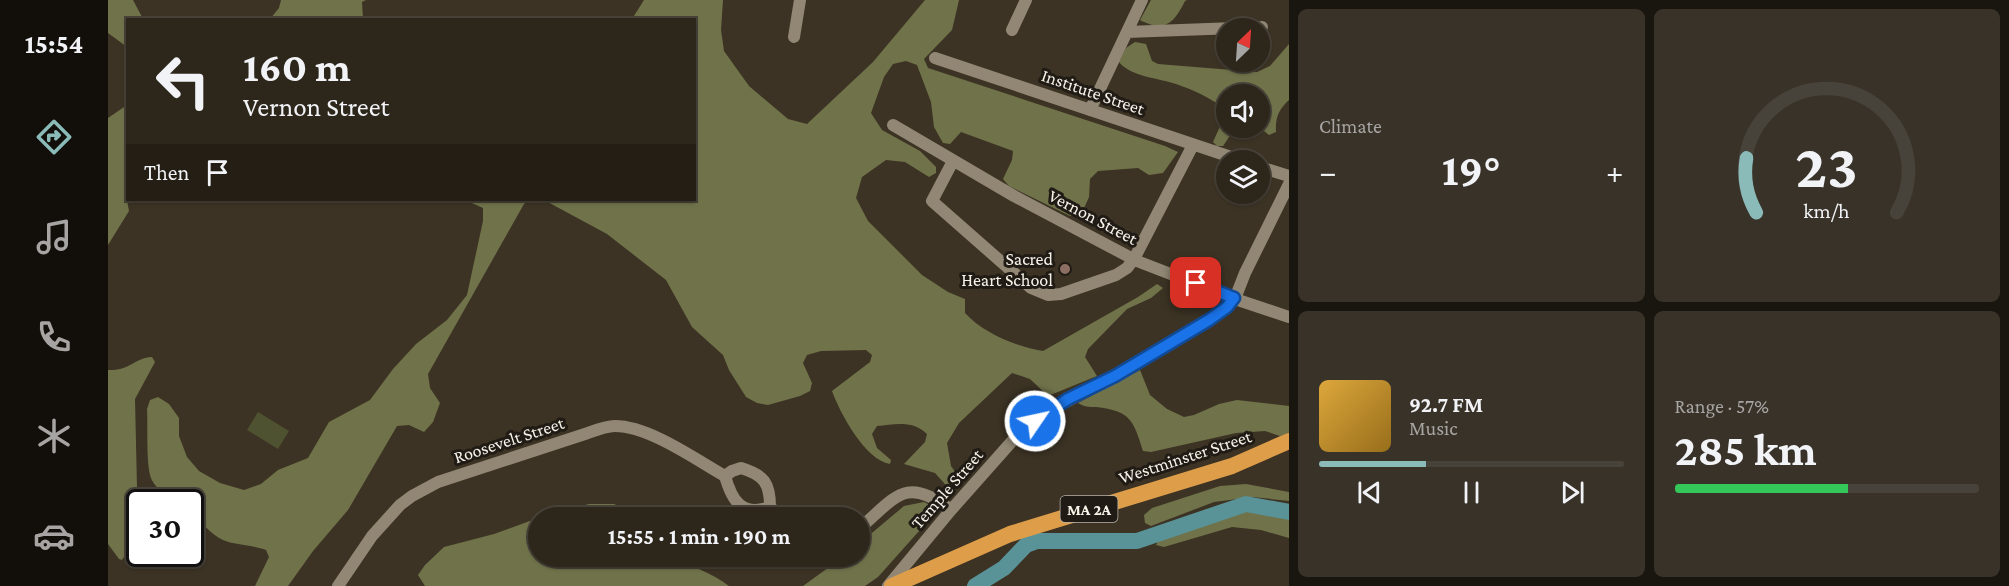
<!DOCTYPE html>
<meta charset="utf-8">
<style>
:root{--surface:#2d261b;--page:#393228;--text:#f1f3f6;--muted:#a7a5a3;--line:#48433a;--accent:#8bbbb9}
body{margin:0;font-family:"Crimson Pro",serif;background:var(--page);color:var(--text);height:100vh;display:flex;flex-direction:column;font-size:22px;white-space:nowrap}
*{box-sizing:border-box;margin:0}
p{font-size:20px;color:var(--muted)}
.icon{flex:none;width:33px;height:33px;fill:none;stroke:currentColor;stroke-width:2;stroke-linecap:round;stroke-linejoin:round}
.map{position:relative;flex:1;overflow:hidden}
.side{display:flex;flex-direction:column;gap:9px;padding:9px;background:#19150f;width:720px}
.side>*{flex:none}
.top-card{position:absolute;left:18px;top:18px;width:570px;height:183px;border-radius:0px;box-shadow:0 2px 4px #0004,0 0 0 2px var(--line);background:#2d261b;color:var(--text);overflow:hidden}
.needle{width:39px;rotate:25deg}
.fabs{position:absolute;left:1108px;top:18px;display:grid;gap:12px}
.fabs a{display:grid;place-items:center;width:54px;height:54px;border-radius:50%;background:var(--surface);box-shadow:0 2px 4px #0004,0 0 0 2px var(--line);font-size:30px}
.speed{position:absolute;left:18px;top:489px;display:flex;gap:12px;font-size:30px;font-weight:700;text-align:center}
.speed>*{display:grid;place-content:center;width:78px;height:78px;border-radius:50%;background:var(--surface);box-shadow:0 2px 4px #0004,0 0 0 2px var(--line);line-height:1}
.speed .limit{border:3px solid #111;border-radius:9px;background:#fff;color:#111}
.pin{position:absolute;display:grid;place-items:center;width:51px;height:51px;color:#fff;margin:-26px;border-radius:12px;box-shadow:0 3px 9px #0006}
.me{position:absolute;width:66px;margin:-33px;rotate:56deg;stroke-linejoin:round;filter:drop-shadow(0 0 4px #0008)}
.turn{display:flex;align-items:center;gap:21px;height:126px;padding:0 18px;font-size:27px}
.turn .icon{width:78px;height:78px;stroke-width:2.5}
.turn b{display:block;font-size:42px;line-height:51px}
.then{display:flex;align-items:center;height:57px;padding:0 18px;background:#0003;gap:12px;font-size:22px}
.big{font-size:45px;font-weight:700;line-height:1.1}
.side .widget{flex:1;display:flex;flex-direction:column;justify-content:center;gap:9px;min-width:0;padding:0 21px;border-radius:9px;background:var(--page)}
.side .dial{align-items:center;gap:0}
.dial svg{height:156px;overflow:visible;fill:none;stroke:var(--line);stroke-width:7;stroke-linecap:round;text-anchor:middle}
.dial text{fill:var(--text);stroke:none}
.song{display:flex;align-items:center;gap:18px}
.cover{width:72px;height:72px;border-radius:9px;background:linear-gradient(135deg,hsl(40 70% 55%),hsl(40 70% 35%))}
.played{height:6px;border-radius:3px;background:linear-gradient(90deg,var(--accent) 35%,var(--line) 35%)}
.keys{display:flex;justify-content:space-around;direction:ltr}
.heat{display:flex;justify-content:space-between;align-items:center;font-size:33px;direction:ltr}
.charge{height:9px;border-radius:4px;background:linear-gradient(90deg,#34c759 57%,var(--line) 0)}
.side .tiles{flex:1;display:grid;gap:9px;grid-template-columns:repeat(2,1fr)}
.trip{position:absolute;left:420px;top:507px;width:342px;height:60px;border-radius:30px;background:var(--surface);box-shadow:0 2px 4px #0004,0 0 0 2px var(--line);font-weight:700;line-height:60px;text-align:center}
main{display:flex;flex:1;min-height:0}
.menu{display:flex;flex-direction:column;width:108px;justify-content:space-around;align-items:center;background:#120f0b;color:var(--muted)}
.menu .icon{width:42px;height:42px}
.menu .on{color:var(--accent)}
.menu b{font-size:27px;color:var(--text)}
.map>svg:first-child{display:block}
.green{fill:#4f5230}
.forest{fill:#70734a}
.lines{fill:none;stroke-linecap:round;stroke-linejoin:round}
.river{stroke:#599297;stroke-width:16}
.minor{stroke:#918774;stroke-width:12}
.trunk{stroke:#de9e49;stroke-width:16}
.route-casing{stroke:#114b97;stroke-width:15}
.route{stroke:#1a73e8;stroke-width:10}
.education-dot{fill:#8d6e63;stroke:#201c15;stroke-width:2}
.labels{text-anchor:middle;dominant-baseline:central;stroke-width:6;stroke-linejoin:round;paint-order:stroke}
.shield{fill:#201c15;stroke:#b7b2a9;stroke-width:1.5}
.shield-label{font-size:16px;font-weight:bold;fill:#f8f3e9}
.street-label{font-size:18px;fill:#f8f3e9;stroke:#201c15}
.poi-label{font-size:18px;fill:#f8f3e9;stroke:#201c15;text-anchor:end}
</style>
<main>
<nav class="menu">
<b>15:54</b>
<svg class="icon on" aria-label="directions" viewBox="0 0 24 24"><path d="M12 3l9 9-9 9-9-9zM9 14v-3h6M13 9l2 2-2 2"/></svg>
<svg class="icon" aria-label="music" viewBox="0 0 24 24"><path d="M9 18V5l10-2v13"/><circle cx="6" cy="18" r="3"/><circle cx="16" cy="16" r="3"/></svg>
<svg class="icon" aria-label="phone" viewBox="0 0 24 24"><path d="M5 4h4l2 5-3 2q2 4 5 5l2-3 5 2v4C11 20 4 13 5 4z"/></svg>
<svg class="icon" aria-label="climate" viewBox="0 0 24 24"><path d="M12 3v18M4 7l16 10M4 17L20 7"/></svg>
<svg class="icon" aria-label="car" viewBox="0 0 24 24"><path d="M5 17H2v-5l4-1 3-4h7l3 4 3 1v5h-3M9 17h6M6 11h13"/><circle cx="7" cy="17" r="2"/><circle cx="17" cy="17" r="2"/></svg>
</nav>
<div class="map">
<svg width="1181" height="586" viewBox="0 0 1181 586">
<rect width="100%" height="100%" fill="#3c3324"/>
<path class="green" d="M 150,412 L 181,431 L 170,449 L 139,430 Z"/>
<path class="forest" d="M 0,0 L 25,0 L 34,17 L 46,19 L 20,20 L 19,47 L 0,33 Z
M 173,0 L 258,0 L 254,2 L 255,19 L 162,19 L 171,8 Z
M 536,0 L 615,0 L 613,30 L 616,51 L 641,86 L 680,119 L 699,124 L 765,62 L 817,0 L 851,0 L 844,30 L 816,59 L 820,68 L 1057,146 L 1070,152 L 1055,173 L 1041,175 L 1030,168 L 990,171 L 982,179 L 981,197 L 974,213 L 962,216 L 901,186 L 895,179 L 904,160 L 905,151 L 853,132 L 842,144 L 835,143 L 826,127 L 823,102 L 809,65 L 798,61 L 785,64 L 776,77 L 763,113 L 774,130 L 812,151 L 828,167 L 828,173 L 821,177 L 797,162 L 778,160 L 754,177 L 748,198 L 760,221 L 814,275 L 840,292 L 857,299 L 857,313 C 875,333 909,347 935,351 L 1030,297 L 1049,284 L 1055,288 L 1043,298 L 1019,309 L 980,349 L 977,357 L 989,376 L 940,396 L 922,379 L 904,373 L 851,423 L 839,443 L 843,466 L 854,482 L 845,493 L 827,473 L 796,464 L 817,442 L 819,434 C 806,420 786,424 769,426 L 764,434 L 769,448 L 783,460 L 782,464 C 757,460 732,413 724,391 L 762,362 L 764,355 L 758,350 L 713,351 L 699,355 L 695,363 L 704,383 L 702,391 L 692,396 L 660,405 L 649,403 L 638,397 L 621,370 L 615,355 L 584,327 L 558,280 L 499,234 L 436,200 L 586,200 L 586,20 L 524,19 Z
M 1043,0 L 1079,0 L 1077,1 C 1066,23 1057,33 1032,20 Z
M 1027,42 L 1038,44 L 1044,61 L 1050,64 L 1149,72 L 1162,66 L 1181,44 L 1181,100 C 1171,109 1167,118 1168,132 L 1161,135 L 1156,131 L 1160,117 L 1157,109 L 1152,109 L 1152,94 L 1119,94 L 1119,128 L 1127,128 L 1115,146 L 1109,146 L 1105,142 L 1119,111 C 1105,99 1086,90 1068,84 C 1051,78 1023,77 1011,62 L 1018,48 Z
M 19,105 L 20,193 L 18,195 L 21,211 L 0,245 L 0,118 Z
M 357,200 L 421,200 L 416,204 L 320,374 L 322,388 L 332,403 L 325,422 L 316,432 L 301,425 L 289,426 L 240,510 L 205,551 L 180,586 L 147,586 L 161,557 L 158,550 C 145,545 126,545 115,540 C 102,534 92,521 83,511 L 82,502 C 68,502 46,491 42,475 C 38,457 40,428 39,409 L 42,400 L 50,397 L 61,404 L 71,418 L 71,436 L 79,457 L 91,471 L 112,483 L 136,490 L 153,484 L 170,470 L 200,458 L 221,422 L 262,400 L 285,369 L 308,344 L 339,320 L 359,295 L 375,221 L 375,208 Z
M 44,357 L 47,362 L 27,399 L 29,488 L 25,533 L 18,554 L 14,560 L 11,559 L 0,544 L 0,370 C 22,371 26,358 44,357 Z
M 1032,370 L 1042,395 L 1059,409 L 1076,417 L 1086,415 L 1111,404 L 1129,400 L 1181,406 L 1181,433 L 1172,436 L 1157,431 L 1128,433 L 1043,452 L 1035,451 C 1025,420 1023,411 988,407 C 981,407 976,407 970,403 Z
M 1138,484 L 1181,492 L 1181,501 L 1145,497 L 1106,502 L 1043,526 L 1037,523 L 1036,515 L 1044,508 L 1112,486 Z
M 816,502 L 826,507 L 828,512 L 770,577 L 757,586 L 695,586 L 735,557 L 752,556 L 752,543 L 796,506 Z
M 481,504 L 506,504 L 522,511 L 523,517 L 431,517 Z
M 1137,508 L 1181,518 L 1181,538 L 1153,530 L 1124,527 L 1056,547 L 1048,545 L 1051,539 Z
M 430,518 L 430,556 C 491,556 570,547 621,586 L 317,586 L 310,575 L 317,565 L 336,547 L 386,534 Z"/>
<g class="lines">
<path class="river" d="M 867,586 L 896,568 L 918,545 L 929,541 L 1029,541 L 1138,504 L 1181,512"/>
<path class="minor" d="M 904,30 L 918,0
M 1019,32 L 1154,27
M 686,37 L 692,0
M 827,58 L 1132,160
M 982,110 L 1034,0
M 785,125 L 906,196 L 1029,261 L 1127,299 L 1181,317
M 845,161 L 824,201 L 923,288 L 940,295 L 953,294 L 1008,275 L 1019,268 L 1026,259 L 1085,145
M 1152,167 L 1181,176
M 633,468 C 656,475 662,483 662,507 C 634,517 624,501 617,476 L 624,471 Z
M 662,507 L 675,518
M 752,528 C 788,497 798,475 843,510
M 230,586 L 264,536 L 292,505 L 304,496 L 330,482 L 480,433 C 488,430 498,426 507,426 C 541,426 587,459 617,476
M 780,586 L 843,510 L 914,430 L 939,412 L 1007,376 L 1101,320 L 1122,305 L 1128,296 L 1137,273 L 1181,184"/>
<path class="trunk" d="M 784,586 L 902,534 L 1124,466 L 1181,441"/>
</g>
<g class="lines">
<g class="route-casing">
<path id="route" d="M 927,421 L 960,399 L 1007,376 L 1101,320 L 1119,307 L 1126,298 L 1088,283"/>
</g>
<use href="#route" class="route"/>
</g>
<circle class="education-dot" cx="957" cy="269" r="6"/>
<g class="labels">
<rect class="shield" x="952.5" y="496" width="57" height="26" rx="4.5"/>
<g class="shield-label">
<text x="981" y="509">MA 2A</text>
</g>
<g class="street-label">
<text transform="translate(985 92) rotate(19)">Institute Street</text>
<text transform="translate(985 217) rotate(28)">Vernon Street</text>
<text transform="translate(401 440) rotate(-18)">Roosevelt Street</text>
<text transform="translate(1077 457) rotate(-18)">Westminster Street</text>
<text transform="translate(839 489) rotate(-49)">Temple Street</text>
</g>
<g class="poi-label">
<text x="945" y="259">Sacred<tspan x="945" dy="21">Heart School</tspan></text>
</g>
</g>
</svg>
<div class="fabs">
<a><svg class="needle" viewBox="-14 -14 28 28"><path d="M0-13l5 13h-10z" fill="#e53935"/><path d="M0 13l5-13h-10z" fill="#a7a5a3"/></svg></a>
<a><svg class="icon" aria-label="sound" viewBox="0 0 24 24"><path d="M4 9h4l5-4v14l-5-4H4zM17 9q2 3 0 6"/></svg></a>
<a><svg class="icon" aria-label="layers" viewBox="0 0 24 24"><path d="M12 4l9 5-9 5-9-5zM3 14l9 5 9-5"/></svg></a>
</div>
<div class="speed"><div class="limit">30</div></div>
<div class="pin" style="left:1088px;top:283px;background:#d93025"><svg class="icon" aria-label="arrive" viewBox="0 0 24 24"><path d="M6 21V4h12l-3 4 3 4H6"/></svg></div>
<svg class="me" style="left:927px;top:421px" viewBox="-20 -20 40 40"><circle r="17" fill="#1a73e8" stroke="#fff" stroke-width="3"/><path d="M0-11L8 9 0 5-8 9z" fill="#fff"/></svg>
<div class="trip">15:55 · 1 min · 190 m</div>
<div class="top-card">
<div class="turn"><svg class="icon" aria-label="left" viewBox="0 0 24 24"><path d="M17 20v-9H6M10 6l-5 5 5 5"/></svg><div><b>160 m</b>Vernon Street</div></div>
<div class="then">Then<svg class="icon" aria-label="arrive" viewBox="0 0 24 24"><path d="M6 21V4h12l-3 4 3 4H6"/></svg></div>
</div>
</div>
<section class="side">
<div class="tiles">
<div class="widget"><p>Climate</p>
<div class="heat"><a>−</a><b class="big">19°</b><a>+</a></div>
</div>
<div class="widget dial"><svg viewBox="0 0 100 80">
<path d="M14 69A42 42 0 1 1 86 69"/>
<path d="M14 69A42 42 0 0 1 9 41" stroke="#8bbbb9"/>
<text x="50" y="56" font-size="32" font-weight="700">23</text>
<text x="50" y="72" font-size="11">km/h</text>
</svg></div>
<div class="widget">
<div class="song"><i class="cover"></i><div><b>92.7 FM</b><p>Music</p></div></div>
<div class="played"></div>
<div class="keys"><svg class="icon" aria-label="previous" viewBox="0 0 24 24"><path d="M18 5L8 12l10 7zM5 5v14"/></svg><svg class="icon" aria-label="pause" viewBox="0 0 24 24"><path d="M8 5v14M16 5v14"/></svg><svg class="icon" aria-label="next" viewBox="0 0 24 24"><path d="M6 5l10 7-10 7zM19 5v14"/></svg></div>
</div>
<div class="widget"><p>Range · 57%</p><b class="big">285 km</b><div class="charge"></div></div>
</div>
</section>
</main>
